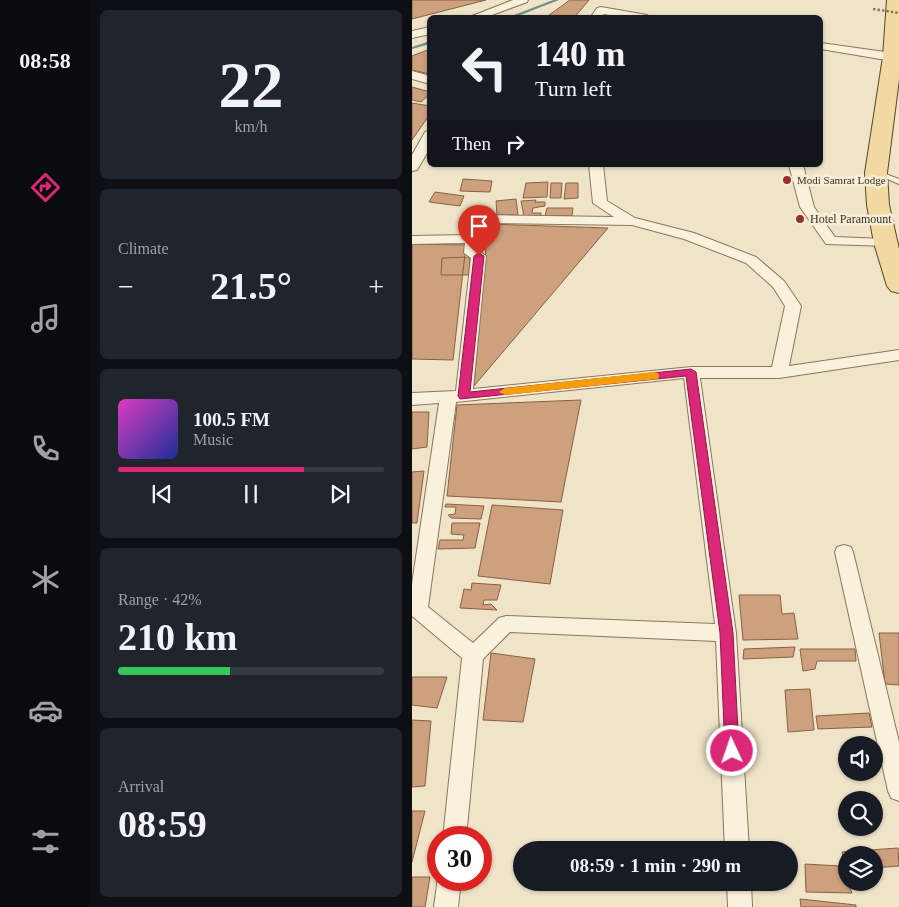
<!DOCTYPE html>
<meta charset="utf-8">
<style>
:root{--surface:#171b24;--page:#20242c;--text:#f1f3f6;--muted:#9ea1a6;--line:#363941;--accent:#db2777}
body{margin:0;font-family:Georgia,serif;background:var(--page);color:var(--text);height:100vh;display:flex;flex-direction:column;font-size:19px;white-space:nowrap}
*{box-sizing:border-box;margin:0}
p{font-size:16px;color:var(--muted)}
.icon{flex:none;width:28px;height:28px;fill:none;stroke:currentColor;stroke-width:2;stroke-linecap:round;stroke-linejoin:round}
.map{position:relative;flex:1;overflow:hidden}
.panel{display:flex;flex-direction:column;gap:10px;padding:10px;background:#0d0f14;width:322px}
.panel>*{flex:none}
.top-card{position:absolute;left:15px;top:15px;width:396px;height:152px;border-radius:8px;box-shadow:0 1px 4px #0004;background:#171b24;color:var(--text);overflow:hidden}
.controls{position:absolute;left:426px;top:736px;display:grid;gap:10px}
.controls a{display:grid;place-items:center;width:45px;height:45px;border-radius:50%;background:var(--surface);box-shadow:0 1px 4px #0004;font-size:25px}
.speed{position:absolute;left:15px;top:826px;display:flex;gap:10px;font-size:25px;font-weight:700;text-align:center}
.speed>*{display:grid;place-content:center;width:65px;height:65px;border-radius:50%;background:var(--surface);box-shadow:0 1px 4px #0004;line-height:1}
.speed .limit{border:8px solid #d22;background:#fff;color:#111}
.pin{position:absolute;display:grid;place-items:center;width:42px;height:42px;color:#fff;margin:-51px -21px;border-radius:50% 50% 50% 0;rotate:-45deg;box-shadow:0 0 5px #0007}
.pin .icon{rotate:45deg}
.me{position:absolute;width:55px;margin:-28px;rotate:357deg;stroke-linejoin:round;filter:drop-shadow(0 0 4px #0008)}
.turn{display:flex;align-items:center;gap:18px;height:105px;padding:0 25px;font-size:22px}
.turn .icon{width:65px;height:65px;stroke-width:2.5}
.turn b{display:block;font-size:35px;line-height:42px}
.then{display:flex;align-items:center;height:48px;padding:0 25px;background:#0003;gap:10px;font-size:19px}
.big{font-size:38px;font-weight:600;line-height:1.1}
.panel .card{flex:1;display:flex;flex-direction:column;justify-content:center;gap:8px;min-width:0;padding:0 18px;border-radius:8px;background:var(--page)}
.panel .dial{align-items:center;gap:0}
.dial b{font-size:65px;line-height:1}
.song{display:flex;align-items:center;gap:15px}
.cover{width:60px;height:60px;border-radius:8px;background:linear-gradient(135deg,hsl(310 70% 55%),hsl(230 70% 35%))}
.played{height:5px;border-radius:2px;background:linear-gradient(90deg,var(--accent) 70%,var(--line) 70%)}
.keys{display:flex;justify-content:space-around;direction:ltr}
.heat{display:flex;justify-content:space-between;align-items:center;font-size:28px;direction:ltr}
.charge{height:8px;border-radius:4px;background:linear-gradient(90deg,#34c759 42%,var(--line) 0)}
.trip{position:absolute;left:101px;top:841px;width:285px;height:50px;border-radius:25px;background:var(--surface);box-shadow:0 1px 4px #0004;font-weight:600;line-height:50px;text-align:center}
main{display:flex;flex:1;min-height:0}
.tabs{display:flex;flex-direction:column;width:90px;justify-content:space-around;align-items:center;background:#090b0e;color:var(--muted)}
.tabs .icon{width:35px;height:35px}
.tabs .on{color:var(--accent)}
.tabs b{font-size:22px;color:var(--text)}
.map>svg:first-child{display:block}
.lines{fill:none;stroke-linecap:round;stroke-linejoin:round}
.stream{fill:#6f928a;fill-rule:evenodd}
.building{fill:#cda07e;stroke:#8a6042}
.service-casing{stroke:#8b765d;stroke-width:2}
.minor-casing{stroke:#8b765d;stroke-width:2}
.primary-casing{stroke:#594431;stroke-width:2}
.service{fill:#f9f1dc;fill-rule:evenodd}
.minor{fill:#f9f1dc;fill-rule:evenodd}
.primary{fill:#f1d9a1;fill-rule:evenodd}
.path-bridge{stroke:#8b765d;stroke-width:2.5;stroke-dasharray:2.5 2;stroke-linecap:butt}
.route{fill:#db2777;stroke:#8e194d}
.slow{fill:#f59e0b}
.poi-dot{fill:#9a2d2d;stroke:#f6eed8;stroke-width:2}
.labels{text-anchor:middle;dominant-baseline:central;stroke-width:5;stroke-linejoin:round;paint-order:stroke}
.far-poi-label{font-size:11px;fill:#3c2e20;stroke:#f6eed8;text-anchor:start}
.poi-label{font-size:12px;fill:#3c2e20;stroke:#f6eed8;text-anchor:start}
</style>
<main>
<nav class="tabs">
<b>08:58</b>
<svg class="icon on" aria-label="directions" viewBox="0 0 24 24"><path d="M12 3l9 9-9 9-9-9zM9 14v-3h6M13 9l2 2-2 2"/></svg>
<svg class="icon" aria-label="music" viewBox="0 0 24 24"><path d="M9 18V5l10-2v13"/><circle cx="6" cy="18" r="3"/><circle cx="16" cy="16" r="3"/></svg>
<svg class="icon" aria-label="phone" viewBox="0 0 24 24"><path d="M5 4h4l2 5-3 2q2 4 5 5l2-3 5 2v4C11 20 4 13 5 4z"/></svg>
<svg class="icon" aria-label="climate" viewBox="0 0 24 24"><path d="M12 3v18M4 7l16 10M4 17L20 7"/></svg>
<svg class="icon" aria-label="car" viewBox="0 0 24 24"><path d="M5 17H2v-5l4-1 3-4h7l3 4 3 1v5h-3M9 17h6M6 11h13"/><circle cx="7" cy="17" r="2"/><circle cx="17" cy="17" r="2"/></svg>
<svg class="icon" aria-label="filters" viewBox="0 0 24 24"><path d="M4 7h16M4 17h16"/><circle cx="9" cy="7" r="2"/><circle cx="15" cy="17" r="2"/></svg>
</nav>
<section class="panel">
<div class="card dial"><b>22</b><p>km/h</p></div>
<div class="card"><p>Climate</p>
<div class="heat"><a>−</a><b class="big">21.5°</b><a>+</a></div>
</div>
<div class="card">
<div class="song"><i class="cover"></i><div><b>100.5 FM</b><p>Music</p></div></div>
<div class="played"></div>
<div class="keys"><svg class="icon" aria-label="previous" viewBox="0 0 24 24"><path d="M18 5L8 12l10 7zM5 5v14"/></svg><svg class="icon" aria-label="pause" viewBox="0 0 24 24"><path d="M8 5v14M16 5v14"/></svg><svg class="icon" aria-label="next" viewBox="0 0 24 24"><path d="M6 5l10 7-10 7zM19 5v14"/></svg></div>
</div>
<div class="card"><p>Range · 42%</p><b class="big">210 km</b><div class="charge"></div></div>
<div class="card"><p>Arrival</p><b class="big">08:59</b></div>
</section>
<div class="map">
<svg width="487" height="907" viewBox="0 0 487 907">
<rect width="100%" height="100%" fill="#efe4c8"/>
<g class="lines">
<path class="stream" d="M 141,0 L 147,0 L 101,18 L 94,18 Z
M 18,41 L 18,44 L 0,49 L 0,47 Z"/>
</g>
<path class="building" d="M 0,0 L 74,0 L 0,19 Z
M 158,0 L 177,0 L 162,18 L 133,18 Z
M 18,49 L 18,74 L 0,70 L 0,56 Z
M 0,87 L 18,92 L 18,94 L 9,102 L 0,100 Z
M 0,103 L 18,106 L 18,114 L 0,140 Z
M 51,179 L 80,181 L 78,192 L 48,191 Z
M 136,182 L 135,197 L 111,198 L 114,183 Z
M 139,183 L 150,183 L 149,198 L 138,198 Z
M 154,183 L 166,183 L 166,198 L 152,199 Z
M 23,192 L 52,196 L 48,206 L 17,202 Z
M 104,199 L 106,215 L 85,215 L 84,201 Z
M 124,200 L 123,202 L 133,202 L 133,206 L 121,208 L 120,213 L 129,213 L 129,217 L 112,217 L 109,201 Z
M 135,208 L 161,208 L 160,216 L 133,216 Z
M 76,224 L 196,228 L 62,386 Z
M 0,244 L 54,245 L 41,360 L 0,359 Z
M 58,257 L 57,275 L 29,275 L 30,258 Z
M 169,400 L 149,502 L 35,496 L 45,405 Z
M 0,412 L 17,412 L 15,447 L 0,449 Z
M 12,471 L 5,523 L 0,523 L 0,472 Z
M 34,504 L 72,506 L 69,519 L 39,518 L 36,515 L 43,514 L 44,507 L 33,507 Z
M 80,505 L 151,510 L 138,584 L 66,576 Z
M 40,523 L 68,523 L 63,548 L 26,549 L 28,540 L 51,540 L 52,535 L 39,534 Z
M 60,583 L 89,585 L 85,600 L 72,600 L 71,605 L 79,604 L 85,610 L 48,608 L 52,589 L 59,590 Z
M 327,595 L 368,595 L 370,614 L 382,613 L 386,639 L 331,640 Z
M 467,633 L 487,633 L 487,685 L 473,684 Z
M 383,647 L 381,657 L 331,659 L 332,649 Z
M 388,649 L 443,649 L 444,661 L 405,661 L 403,669 L 391,671 Z
M 79,653 L 123,659 L 111,722 L 71,720 Z
M 0,677 L 35,677 L 25,708 L 0,705 Z
M 398,689 L 402,730 L 376,732 L 373,690 Z
M 457,713 L 460,727 L 406,729 L 404,716 Z
M 0,720 L 19,721 L 13,786 L 0,787 Z
M 0,811 L 13,811 L 0,862 Z
M 486,848 L 487,866 L 462,868 L 462,855 L 435,855 L 435,870 L 433,870 L 430,852 Z
M 393,864 L 428,866 L 440,893 L 394,892 Z
M 0,877 L 18,877 L 13,907 L 0,907 Z
M 388,899 L 444,905 L 444,907 L 389,907 Z"/>
<g class="lines">
<g class="service-casing">
<path id="service" d="M 466,171 L 487,179 L 487,184 L 464,174 L 463,173 Z"/>
</g>
<g class="minor-casing">
<path id="minor" d="M 101,0 L 116,0 L 115,2 L 72,18 L 55,18 Z
M 189,7 L 235,15 L 240,18 L 213,18 L 192,14 L 189,18 L 178,18 L 185,8 Z
M 18,27 L 18,34 L 0,38 L 0,31 Z
M 409,43 L 480,53 L 486,57 L 480,61 L 409,49 Z
M 0,71 L 18,76 L 18,84 L 0,79 Z
M 18,131 L 18,148 L 5,170 L 0,171 L 0,155 L 13,132 Z
M 177,165 L 191,165 L 195,201 L 223,218 L 282,233 L 344,257 L 372,281 L 389,306 L 377,366 L 487,350 L 487,360 L 367,378 L 288,378 L 324,633 L 337,850 L 313,850 L 304,641 L 98,632 L 71,659 L 54,838 L 31,838 L 50,658 L 0,616 L 0,584 L 27,403 L 0,405 L 0,393 L 44,391 L 59,258 L 52,253 L 53,243 L 0,244 L 0,236 L 54,235 L 57,219 L 71,215 L 202,217 L 181,203 ZM 72,223 L 220,225 L 272,239 L 334,263 L 361,287 L 373,306 L 360,367 L 279,367 L 61,389 L 74,256 L 67,251 L 69,224 ZM 272,378 L 303,624 L 94,616 L 87,618 L 61,643 L 16,607 L 44,402 Z
M 377,165 L 391,165 L 402,207 L 423,237 L 473,239 L 478,240 L 480,243 L 478,246 L 414,244 L 388,207 Z
M 432,545 L 439,547 L 441,552 L 487,742 L 487,801 L 479,798 L 476,791 L 423,552 L 425,547 Z
M 26,877 L 26,880 L 49,880 L 46,907 L 22,907 Z
M 315,882 L 339,882 L 340,907 L 316,907 Z"/>
</g>
<g class="primary-casing">
<path id="primary" d="M 475,0 L 487,0 L 487,79 L 475,173 L 477,205 L 487,249 L 487,293 L 479,291 L 475,286 L 462,243 L 455,205 L 453,173 L 471,57 Z"/>
</g>
<use href="#service" class="service"/>
<use href="#minor" class="minor"/>
<use href="#primary" class="primary"/>
<path class="path-bridge" d="M 461,9 L 487,13"/>
</g>
<path class="route" d="M 67,253 L 72,256 L 58,392 L 279,369 L 284,372 L 321,633 L 327,751 L 325,756 L 320,758 L 315,756 L 313,751 L 308,633 L 274,376 L 48,399 L 46,396 L 62,256 Z"/>
<path class="slow" d="M 242,372 L 246,373 L 247,376 L 246,379 L 93,395 L 87,392 L 93,388 Z"/>
<g class="poi-dot">
<circle cx="375" cy="180" r="5"/>
<circle cx="388" cy="219" r="5"/>
</g>
<g class="labels">
<g class="far-poi-label">
<text x="385" y="180">Modi Samrat Lodge</text>
</g>
<g class="poi-label">
<text x="398" y="219">Hotel Paramount</text>
</g>
</g>
</svg>
<div class="controls">
<a><svg class="icon" aria-label="sound" viewBox="0 0 24 24"><path d="M4 9h4l5-4v14l-5-4H4zM17 9q2 3 0 6"/></svg></a>
<a><svg class="icon" aria-label="search" viewBox="0 0 24 24"><circle cx="10" cy="10" r="6"/><path d="M15 15l6 6"/></svg></a>
<a><svg class="icon" aria-label="layers" viewBox="0 0 24 24"><path d="M12 4l9 5-9 5-9-5zM3 14l9 5 9-5"/></svg></a>
</div>
<div class="speed"><div class="limit">30</div></div>
<div class="pin" style="left:67px;top:256px;background:#d93025"><svg class="icon" aria-label="arrive" viewBox="0 0 24 24"><path d="M6 21V4h12l-3 4 3 4H6"/></svg></div>
<svg class="me" style="left:320px;top:751px" viewBox="-20 -20 40 40"><circle r="17" fill="#db2777" stroke="#fff" stroke-width="3"/><path d="M0-11L8 9 0 5-8 9z" fill="#fff"/></svg>
<div class="trip">08:59 · 1 min · 290 m</div>
<div class="top-card">
<div class="turn"><svg class="icon" aria-label="left" viewBox="0 0 24 24"><path d="M17 20v-9H6M10 6l-5 5 5 5"/></svg><div><b>140 m</b>Turn left</div></div>
<div class="then">Then<svg class="icon" aria-label="right" viewBox="0 0 24 24"><path d="M7 20v-9h11M14 6l5 5-5 5"/></svg></div>
</div>
</div>
</main>
